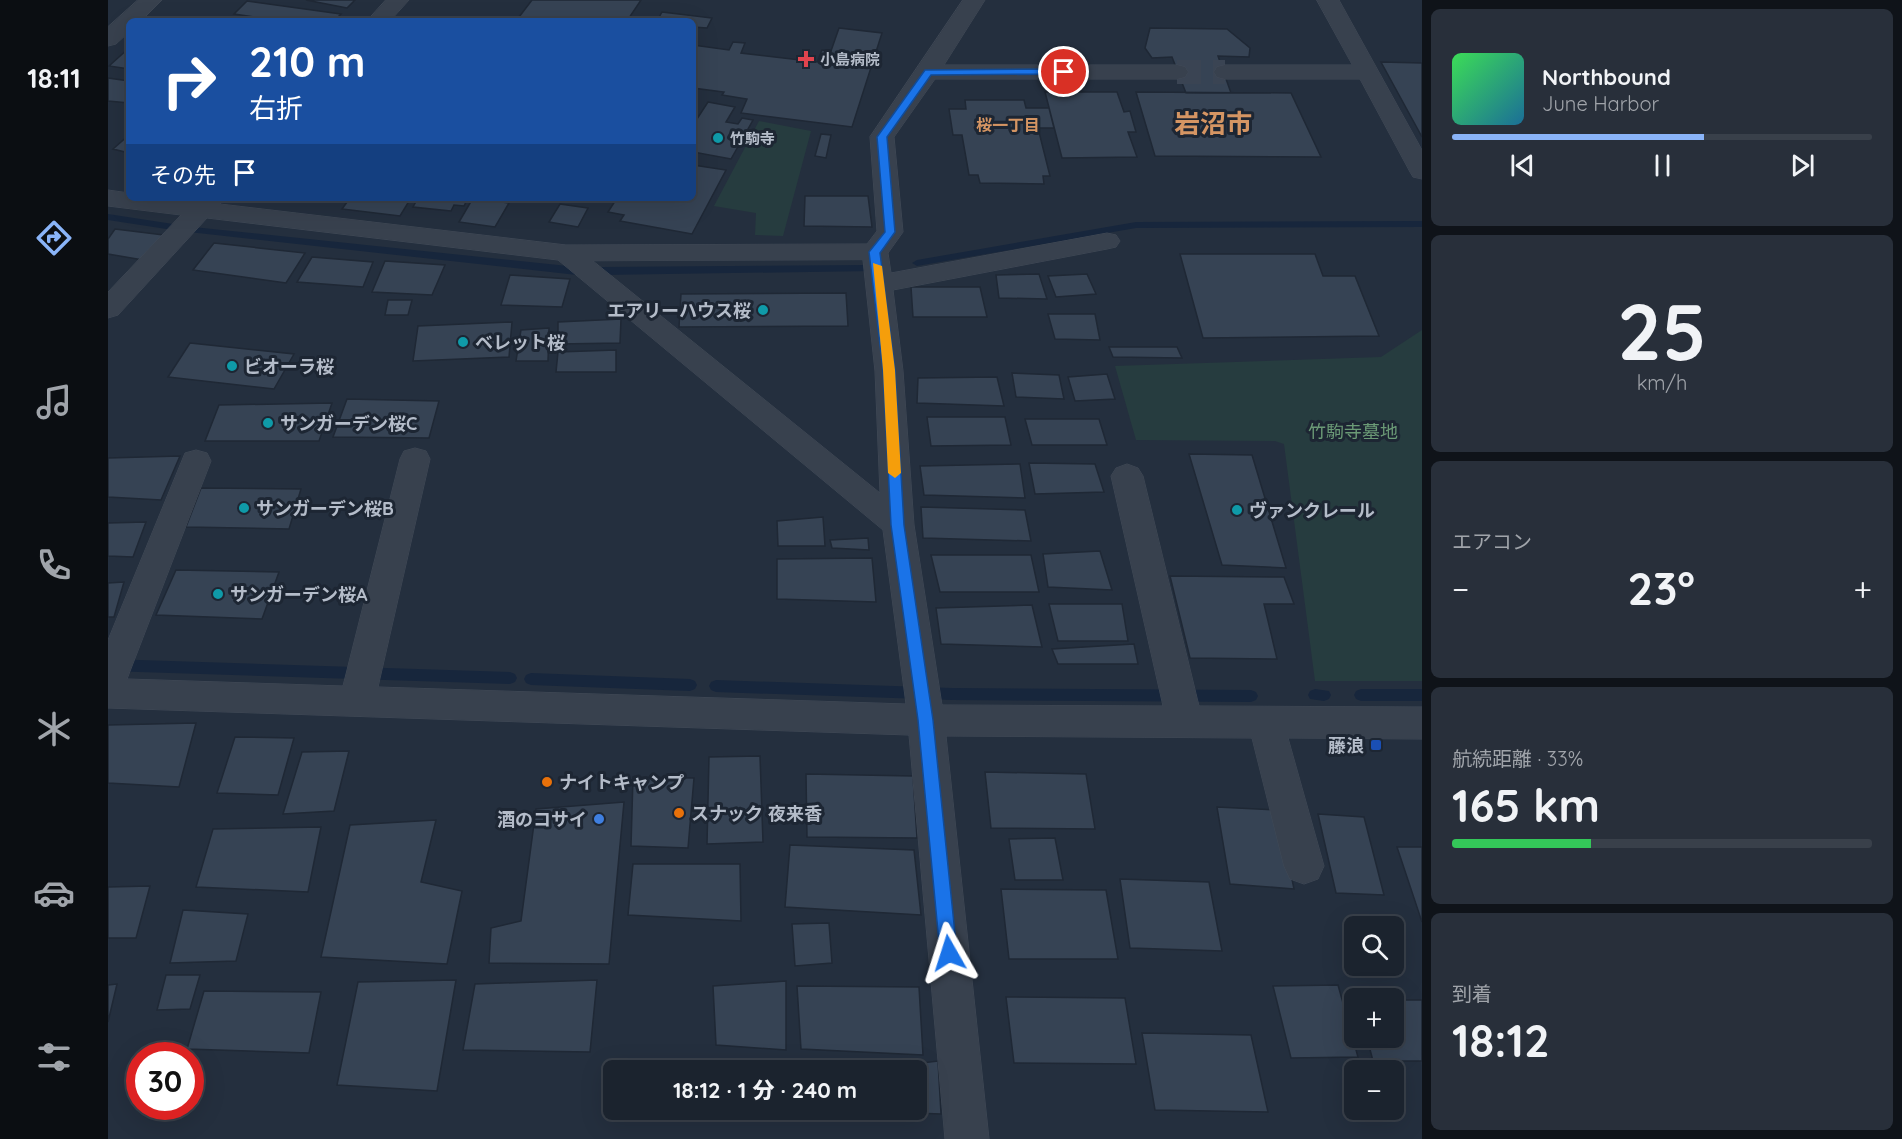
<!DOCTYPE html>
<html lang="ja">
<meta charset="utf-8">
<style>
:root{--surface:#1b232e;--page:#282f3a;--text:#f1f3f6;--muted:#a0a4aa;--line:#39404a;--accent:#8ab4f8}
body{margin:0;font-family:Quicksand,"Noto Sans JP",sans-serif;background:var(--page);color:var(--text);height:100vh;display:flex;flex-direction:column;font-size:22px;white-space:nowrap}
*{box-sizing:border-box;margin:0}
p{font-size:20px;color:var(--muted)}
.icon{flex:none;width:33px;height:33px;fill:none;stroke:currentColor;stroke-width:2;stroke-linecap:round;stroke-linejoin:round}
.map{position:relative;flex:1;overflow:hidden}
.drawer{display:flex;flex-direction:column;gap:9px;padding:9px;background:#0f1319;width:480px}
.drawer>*{flex:none}
.hud{position:absolute;left:18px;top:18px;width:570px;height:183px;border-radius:9px;box-shadow:0 6px 24px #0002,0 0 0 2px var(--line);background:#1a4fa0;color:#fff;overflow:hidden}
.fabs{position:absolute;left:1236px;top:916px;display:grid;gap:12px}
.fabs a{display:grid;place-items:center;width:60px;height:60px;border-radius:9px;background:var(--surface);box-shadow:0 6px 24px #0002,0 0 0 2px var(--line);font-size:30px}
.speed{position:absolute;left:18px;top:1042px;display:flex;gap:12px;font-size:30px;font-weight:700;text-align:center}
.speed>*{display:grid;place-content:center;width:78px;height:78px;border-radius:50%;background:var(--surface);box-shadow:0 6px 24px #0002,0 0 0 2px var(--line);line-height:1}
.speed .limit{border:9px solid #d22;background:#fff;color:#111}
.pin{position:absolute;display:grid;place-items:center;width:51px;height:51px;color:#fff;margin:-26px;border:3px solid #fff;border-radius:50%;box-shadow:0 2px 6px #0007}
.me{position:absolute;width:66px;margin:-33px;rotate:354deg;stroke-linejoin:round;filter:drop-shadow(0 0 4px #0008)}
.turn{display:flex;align-items:center;gap:21px;height:126px;padding:0 24px;font-size:27px}
.turn .icon{width:78px;height:78px;stroke-width:2.5}
.turn b{display:block;font-size:42px;line-height:51px}
.then{display:flex;align-items:center;height:57px;padding:0 24px;background:#0003;gap:12px;font-size:22px}
.big{font-size:45px;font-weight:800;line-height:1.1}
.drawer .widget{flex:1;display:flex;flex-direction:column;justify-content:center;gap:9px;min-width:0;padding:0 21px;border-radius:9px;background:var(--page)}
.drawer .dial{align-items:center;gap:0}
.dial b{font-size:78px;line-height:1}
.song{display:flex;align-items:center;gap:18px}
.cover{width:72px;height:72px;border-radius:9px;background:linear-gradient(135deg,hsl(130 70% 55%),hsl(200 70% 35%))}
.played{height:6px;border-radius:3px;background:linear-gradient(90deg,var(--accent) 60%,var(--line) 60%)}
.keys{display:flex;justify-content:space-around;direction:ltr}
.heat{display:flex;justify-content:space-between;align-items:center;font-size:33px;direction:ltr}
.charge{height:9px;border-radius:4px;background:linear-gradient(90deg,#34c759 33%,var(--line) 0)}
.trip{position:absolute;left:495px;top:1060px;width:324px;height:60px;border-radius:9px;background:var(--surface);box-shadow:0 6px 24px #0002,0 0 0 2px var(--line);font-weight:800;line-height:60px;text-align:center}
main{display:flex;flex:1;min-height:0}
.tabs{display:flex;flex-direction:column;width:108px;justify-content:space-around;align-items:center;background:#0b0e12;color:var(--muted)}
.tabs .icon{width:42px;height:42px}
.tabs .current{color:var(--accent)}
.tabs b{font-size:27px;color:var(--text)}
.map>svg:first-child{display:block}
.green{fill:#263c3f}
.lines{fill:none;stroke-linecap:round;stroke-linejoin:round}
.stream{fill:#17263c;fill-rule:evenodd}
.building{fill:#364354;stroke:#1f2835;stroke-width:1.5}
.minor-tunnel{stroke:#3a4453;stroke-width:24;stroke-dasharray:24 12;stroke-linecap:butt}
.minor-casing{stroke:#414a57;stroke-width:1}
.minor{fill:#38414e;fill-rule:evenodd}
.route{fill:#1a73e8;stroke:#114b97;stroke-width:1.5}
.slow{fill:#f59e0b}
.health-dot{fill:#e0444e;stroke:#1d2633;stroke-width:2}
.culture-dot{fill:#0f9aa8;stroke:#1d2633;stroke-width:2}
.transit-dot{fill:#1a4fb4;stroke:#1d2633;stroke-width:2}
.food-dot{fill:#e8710a;stroke:#1d2633;stroke-width:2}
.shop-dot{fill:#3f7fe0;stroke:#1d2633;stroke-width:2}
.labels{text-anchor:middle;dominant-baseline:central;stroke-width:6;stroke-linejoin:round;paint-order:stroke}
.far-poi-label{font-size:15px;font-weight:bold;fill:#b4bcc9;stroke:#1d2633;text-anchor:start}
.far-neighbourhood-label{font-size:16px;font-weight:bold;fill:#d59563;stroke:#1d2633}
.poi-label{font-size:18px;font-weight:bold;fill:#b4bcc9;stroke:#1d2633;text-anchor:start}
.park-label{font-size:18px;fill:#6b9a76;stroke:#1d2633}
.far-town-label{font-size:26px;font-weight:bold;fill:#d59563;stroke:#1d2633}
</style>
<main>
<nav class="tabs">
<b>18:11</b>
<svg class="icon current" aria-label="directions" viewBox="0 0 24 24"><path d="M12 3l9 9-9 9-9-9zM9 14v-3h6M13 9l2 2-2 2"/></svg>
<svg class="icon" aria-label="music" viewBox="0 0 24 24"><path d="M9 18V5l10-2v13"/><circle cx="6" cy="18" r="3"/><circle cx="16" cy="16" r="3"/></svg>
<svg class="icon" aria-label="phone" viewBox="0 0 24 24"><path d="M5 4h4l2 5-3 2q2 4 5 5l2-3 5 2v4C11 20 4 13 5 4z"/></svg>
<svg class="icon" aria-label="climate" viewBox="0 0 24 24"><path d="M12 3v18M4 7l16 10M4 17L20 7"/></svg>
<svg class="icon" aria-label="car" viewBox="0 0 24 24"><path d="M5 17H2v-5l4-1 3-4h7l3 4 3 1v5h-3M9 17h6M6 11h13"/><circle cx="7" cy="17" r="2"/><circle cx="17" cy="17" r="2"/></svg>
<svg class="icon" aria-label="filters" viewBox="0 0 24 24"><path d="M4 7h16M4 17h16"/><circle cx="9" cy="7" r="2"/><circle cx="15" cy="17" r="2"/></svg>
</nav>
<div class="map">
<svg width="1314" height="1139" viewBox="0 0 1314 1139">
<rect width="100%" height="100%" fill="#242f3e"/>
<path class="green" d="M 651,121 L 703,131 L 675,236 L 647,235 L 648,213 L 606,206 Z
M 1314,330 L 1314,681 L 1207,681 L 1176,444 L 1167,441 L 1028,440 L 1007,366 L 1273,357 Z"/>
<g class="lines">
<path class="stream" d="M 0,214 L 65,224 L 70,227 L 65,230 L 0,220 Z
M 1314,221 L 1314,227 L 1028,228 L 809,266 L 804,263 L 809,260 L 1028,222 Z
M 85,227 L 469,267 L 474,271 L 469,275 L 81,232 L 80,230 Z
M 762,265 L 766,267 L 766,271 L 493,275 L 488,271 L 493,267 Z
M 0,659 L 402,672 L 407,674 L 409,678 L 407,682 L 402,684 L 0,671 Z
M 423,673 L 582,679 L 587,681 L 589,685 L 587,689 L 582,691 L 423,685 L 418,683 L 416,679 L 418,675 Z
M 608,680 L 844,688 L 1143,690 L 1148,692 L 1150,696 L 1148,700 L 1143,702 L 844,700 L 608,692 L 603,690 L 601,686 L 603,682 Z
M 1207,689 L 1221,691 L 1223,695 L 1221,699 L 1216,701 L 1202,699 L 1200,695 L 1202,691 Z
M 1253,689 L 1314,689 L 1314,701 L 1253,701 L 1248,699 L 1246,695 L 1248,691 Z"/>
</g>
<path class="building" d="M 198,0 L 247,0 L 239,8 Z
M 424,0 L 533,0 L 519,21 L 408,21 Z
M 139,1 L 233,14 L 226,21 L 173,21 L 126,14 Z
M 554,12 L 604,18 L 599,28 L 585,27 L 585,21 L 549,21 Z
M 731,28 L 774,33 L 744,127 L 633,113 L 639,99 L 614,95 L 616,92 L 585,88 L 585,45 L 621,50 L 625,42 L 637,43 L 633,53 L 709,62 L 714,50 L 723,51 Z
M 1042,28 L 1119,29 L 1142,48 L 1141,57 L 1110,56 L 1123,93 L 1078,93 L 1064,57 L 1044,58 L 1037,48 Z
M 21,48 L 21,69 L 1,66 Z
M 1273,62 L 1314,63 L 1314,137 Z
M 0,78 L 21,81 L 21,103 L 0,101 Z
M 937,92 L 1009,92 L 1016,112 L 1022,111 L 1028,132 L 1020,132 L 1029,157 L 954,158 Z
M 1028,92 L 1183,93 L 1213,157 L 1047,156 Z
M 857,100 L 916,100 L 918,108 L 941,108 L 946,128 L 930,128 L 942,176 L 935,176 L 936,184 L 872,183 L 870,175 L 861,175 L 854,135 L 845,135 L 841,109 L 858,109 Z
M 600,102 L 627,107 L 618,122 L 630,124 L 634,118 L 645,120 L 623,159 L 585,152 L 585,125 Z
M 713,134 L 723,135 L 718,158 L 707,156 Z
M 21,135 L 21,153 L 5,149 Z
M 585,165 L 618,170 L 584,234 L 512,221 L 516,215 L 500,212 L 509,198 L 585,198 Z
M 697,196 L 760,196 L 764,227 L 696,226 Z
M 242,198 L 303,198 L 292,216 L 234,209 Z
M 310,198 L 360,198 L 356,206 L 346,205 L 343,211 L 305,207 Z
M 365,198 L 401,203 L 387,227 L 351,222 Z
M 452,204 L 480,208 L 470,227 L 441,222 Z
M 7,229 L 56,235 L 35,260 L 0,254 L 0,239 Z
M 106,243 L 197,253 L 178,283 L 85,270 Z
M 1072,254 L 1207,254 L 1215,276 L 1247,276 L 1271,336 L 1095,338 Z
M 204,257 L 265,262 L 255,287 L 189,282 Z
M 277,261 L 337,265 L 324,295 L 264,292 Z
M 931,274 L 939,299 L 891,298 L 888,275 Z
M 979,274 L 988,294 L 948,297 L 940,276 Z
M 402,275 L 462,279 L 454,307 L 393,305 Z
M 803,287 L 872,287 L 879,317 L 805,317 Z
M 738,293 L 740,326 L 571,327 L 573,294 Z
M 280,300 L 304,300 L 300,315 L 277,315 Z
M 940,314 L 987,314 L 992,340 L 947,339 Z
M 513,319 L 512,343 L 450,344 L 450,322 Z
M 404,322 L 401,357 L 305,361 L 310,326 Z
M 441,328 L 440,361 L 408,361 L 413,330 Z
M 82,343 L 186,354 L 166,389 L 60,377 Z
M 1001,347 L 1069,347 L 1074,358 L 1005,357 Z
M 508,350 L 508,372 L 448,372 L 450,352 Z
M 904,373 L 951,375 L 956,399 L 908,397 Z
M 999,374 L 1007,399 L 967,401 L 960,377 Z
M 889,377 L 896,406 L 809,403 L 810,378 Z
M 239,399 L 331,401 L 321,438 L 225,437 Z
M 224,403 L 211,441 L 97,441 L 111,405 Z
M 819,417 L 897,417 L 903,445 L 823,446 Z
M 917,419 L 991,419 L 999,445 L 924,445 Z
M 1081,454 L 1144,455 L 1178,568 L 1114,565 Z
M 72,456 L 53,500 L 0,497 L 0,458 Z
M 921,463 L 987,464 L 996,492 L 927,494 Z
M 912,464 L 917,498 L 816,495 L 812,466 Z
M 93,488 L 193,489 L 181,529 L 78,527 Z
M 813,507 L 917,510 L 923,541 L 815,538 Z
M 715,517 L 717,546 L 670,546 L 669,521 Z
M 38,522 L 25,557 L 0,556 L 0,523 Z
M 760,538 L 761,550 L 724,548 L 722,540 Z
M 992,551 L 1004,590 L 940,587 L 935,554 Z
M 823,555 L 923,555 L 931,592 L 832,592 Z
M 764,558 L 768,602 L 669,599 L 669,559 Z
M 68,570 L 171,572 L 154,619 L 48,615 Z
M 1062,576 L 1176,577 L 1186,604 L 1156,604 L 1169,659 L 1082,658 Z
M 16,582 L 6,617 L 0,617 L 0,583 Z
M 941,604 L 1014,604 L 1020,641 L 950,641 Z
M 924,605 L 934,647 L 833,644 L 828,608 Z
M 1026,644 L 1030,664 L 950,664 L 944,649 Z
M 88,723 L 71,787 L 0,783 L 0,725 Z
M 127,737 L 186,738 L 170,795 L 109,793 Z
M 241,751 L 226,811 L 175,814 L 194,752 Z
M 652,756 L 655,842 L 599,844 L 601,757 Z
M 877,772 L 978,774 L 987,829 L 883,828 Z
M 698,774 L 805,776 L 809,838 L 699,837 Z
M 525,777 L 586,778 L 580,848 L 523,846 Z
M 516,802 L 501,964 L 381,963 L 383,928 L 413,921 L 428,809 Z
M 1109,807 L 1170,810 L 1186,889 L 1122,884 Z
M 1210,814 L 1256,817 L 1276,895 L 1228,893 Z
M 328,820 L 313,882 L 354,891 L 339,964 L 213,957 L 242,825 Z
M 213,827 L 200,892 L 88,887 L 105,829 Z
M 947,838 L 955,880 L 907,880 L 901,839 Z
M 682,845 L 806,850 L 813,915 L 677,907 Z
M 1289,847 L 1314,847 L 1314,922 Z
M 525,864 L 632,864 L 633,921 L 520,915 Z
M 1012,879 L 1101,882 L 1114,951 L 1022,948 Z
M 42,886 L 28,938 L 0,938 L 0,887 Z
M 893,889 L 998,890 L 1010,959 L 901,959 Z
M 75,910 L 140,914 L 128,961 L 62,963 Z
M 721,923 L 724,963 L 687,966 L 684,924 Z
M 58,975 L 92,975 L 82,1009 L 49,1010 Z
M 348,980 L 329,1091 L 229,1085 L 250,982 Z
M 489,980 L 482,1052 L 355,1050 L 367,984 Z
M 678,981 L 678,1050 L 608,1045 L 605,986 Z
M 9,984 L 0,1022 L 0,985 Z
M 1230,985 L 1250,1057 L 1183,1058 L 1165,986 Z
M 689,986 L 811,987 L 815,1055 L 693,1049 Z
M 96,991 L 213,992 L 201,1053 L 79,1049 Z
M 898,997 L 1017,998 L 1028,1064 L 906,1063 Z
M 1286,1000 L 1314,1000 L 1314,1061 L 1265,1061 L 1259,1038 L 1286,1038 Z
M 1034,1033 L 1143,1035 L 1160,1112 L 1047,1110 Z
M 830,1061 L 833,1114 L 778,1112 L 808,1110 L 808,1071 L 773,1071 L 772,1068 Z"/>
<g class="lines">
<path class="minor-tunnel" d="M 1069,72 L 1117,72"/>
<g class="minor-casing">
<path id="minor" d="M 30,0 L 54,0 L 33,21 L 21,21 L 21,32 L 8,44 L 0,46 L 0,27 Z
M 278,0 L 301,0 L 282,21 L 259,21 Z
M 855,0 L 877,0 L 836,65 L 1069,65 L 1077,67 L 1080,72 L 1077,77 L 1069,79 L 827,79 L 786,137 L 795,232 L 780,253 L 783,273 L 999,233 L 1008,235 L 1012,241 L 1008,247 L 999,249 L 785,290 L 795,371 L 806,525 L 834,705 L 1055,706 L 1003,476 L 1008,468 L 1019,464 L 1030,468 L 1035,476 L 1091,706 L 1314,707 L 1314,739 L 1180,738 L 1216,866 L 1210,879 L 1196,884 L 1182,879 L 1176,866 L 1144,738 L 838,736 L 881,1139 L 837,1139 L 801,735 L 0,708 L 0,640 L 77,453 L 88,450 L 99,453 L 103,461 L 19,679 L 235,686 L 292,459 L 296,451 L 307,448 L 318,451 L 322,459 L 270,687 L 798,704 L 775,530 L 450,260 L 99,218 L 10,315 L 0,318 L 0,292 L 73,215 L 0,206 L 0,190 L 21,193 L 21,198 L 86,201 L 89,198 L 116,198 L 112,204 L 458,245 L 759,244 L 769,231 L 762,137 ZM 755,260 L 767,371 L 772,493 L 485,261 Z
M 1209,0 L 1231,0 L 1314,150 L 1314,179 L 1305,177 L 1302,172 L 1252,79 L 1117,79 L 1109,77 L 1106,72 L 1109,67 L 1117,65 L 1244,65 Z"/>
</g>
<use href="#minor" class="minor"/>
</g>
<path class="route" d="M 956,69 L 961,72 L 959,74 L 823,75 L 779,137 L 787,232 L 772,253 L 787,370 L 796,525 L 825,720 L 849,953 L 847,959 L 841,961 L 835,959 L 832,953 L 810,720 L 783,525 L 775,370 L 761,252 L 777,232 L 769,137 L 817,70 Z"/>
<path class="slow" d="M 765,263 L 774,266 L 787,370 L 793,473 L 787,478 L 780,473 L 775,370 Z"/>
<path class="health-dot" d="M695 50h6v6h6v6h-6v6h-6v-6h-6v-6h6z"/>
<g class="culture-dot">
<circle cx="610" cy="138" r="6"/>
<circle cx="655" cy="310" r="6"/>
<circle cx="355" cy="342" r="6"/>
<circle cx="124" cy="366" r="6"/>
<circle cx="160" cy="423" r="6"/>
<circle cx="136" cy="508" r="6"/>
<circle cx="1129" cy="510" r="6"/>
<circle cx="110" cy="594" r="6"/>
</g>
<rect class="transit-dot" x="1262" y="739" width="12" height="12" rx="3"/>
<g class="food-dot">
<circle cx="439" cy="782" r="6"/>
<circle cx="571" cy="813" r="6"/>
</g>
<circle class="shop-dot" cx="491" cy="819" r="6"/>
<g class="labels">
<g class="far-poi-label">
<text x="712" y="59">小島病院</text>
<text x="622" y="138">竹駒寺</text>
</g>
<g class="far-neighbourhood-label">
<text x="900" y="125">桜一丁目</text>
</g>
<g class="poi-label">
<text x="643" y="310" text-anchor="end">エアリーハウス桜</text>
<text x="367" y="342">ベレット桜</text>
<text x="136" y="366">ビオーラ桜</text>
<text x="172" y="423">サンガーデン桜C</text>
<text x="148" y="508">サンガーデン桜B</text>
<text x="1141" y="510">ヴァンクレール</text>
<text x="122" y="594">サンガーデン桜A</text>
<text x="1256" y="745" text-anchor="end">藤浪</text>
<text x="451" y="782">ナイトキャンプ</text>
<text x="583" y="813">スナック 夜来香</text>
<text x="479" y="819" text-anchor="end">酒のコサイ</text>
</g>
<g class="park-label">
<text x="1245" y="431">竹駒寺墓地</text>
</g>
<g class="far-town-label">
<text x="1105" y="123">岩沼市</text>
</g>
</g>
</svg>
<div class="fabs">
<a><svg class="icon" aria-label="search" viewBox="0 0 24 24"><circle cx="10" cy="10" r="6"/><path d="M15 15l6 6"/></svg></a>
<a>+</a>
<a>−</a>
</div>
<div class="speed"><div class="limit">30</div></div>
<div class="pin" style="left:956px;top:72px;background:#d93025"><svg class="icon" aria-label="arrive" viewBox="0 0 24 24"><path d="M6 21V4h12l-3 4 3 4H6"/></svg></div>
<svg class="me" style="left:841px;top:953px" viewBox="-20 -20 40 40"><path d="M0-17L14 15 0 8-14 15z" fill="#1a73e8" stroke="#fff" stroke-width="4"/></svg>
<div class="trip">18:12 · 1 分 · 240 m</div>
<div class="hud">
<div class="turn"><svg class="icon" aria-label="right" viewBox="0 0 24 24"><path d="M7 20v-9h11M14 6l5 5-5 5"/></svg><div><b>210 m</b>右折</div></div>
<div class="then">その先<svg class="icon" aria-label="arrive" viewBox="0 0 24 24"><path d="M6 21V4h12l-3 4 3 4H6"/></svg></div>
</div>
</div>
<section class="drawer">
<div class="widget">
<div class="song"><i class="cover"></i><div><b>Northbound</b><p>June Harbor</p></div></div>
<div class="played"></div>
<div class="keys"><svg class="icon" aria-label="previous" viewBox="0 0 24 24"><path d="M18 5L8 12l10 7zM5 5v14"/></svg><svg class="icon" aria-label="pause" viewBox="0 0 24 24"><path d="M8 5v14M16 5v14"/></svg><svg class="icon" aria-label="next" viewBox="0 0 24 24"><path d="M6 5l10 7-10 7zM19 5v14"/></svg></div>
</div>
<div class="widget dial"><b>25</b><p>km/h</p></div>
<div class="widget"><p>エアコン</p>
<div class="heat"><a>−</a><b class="big">23°</b><a>+</a></div>
</div>
<div class="widget"><p>航続距離 · 33%</p><b class="big">165 km</b><div class="charge"></div></div>
<div class="widget"><p>到着</p><b class="big">18:12</b></div>
</section>
</main>
